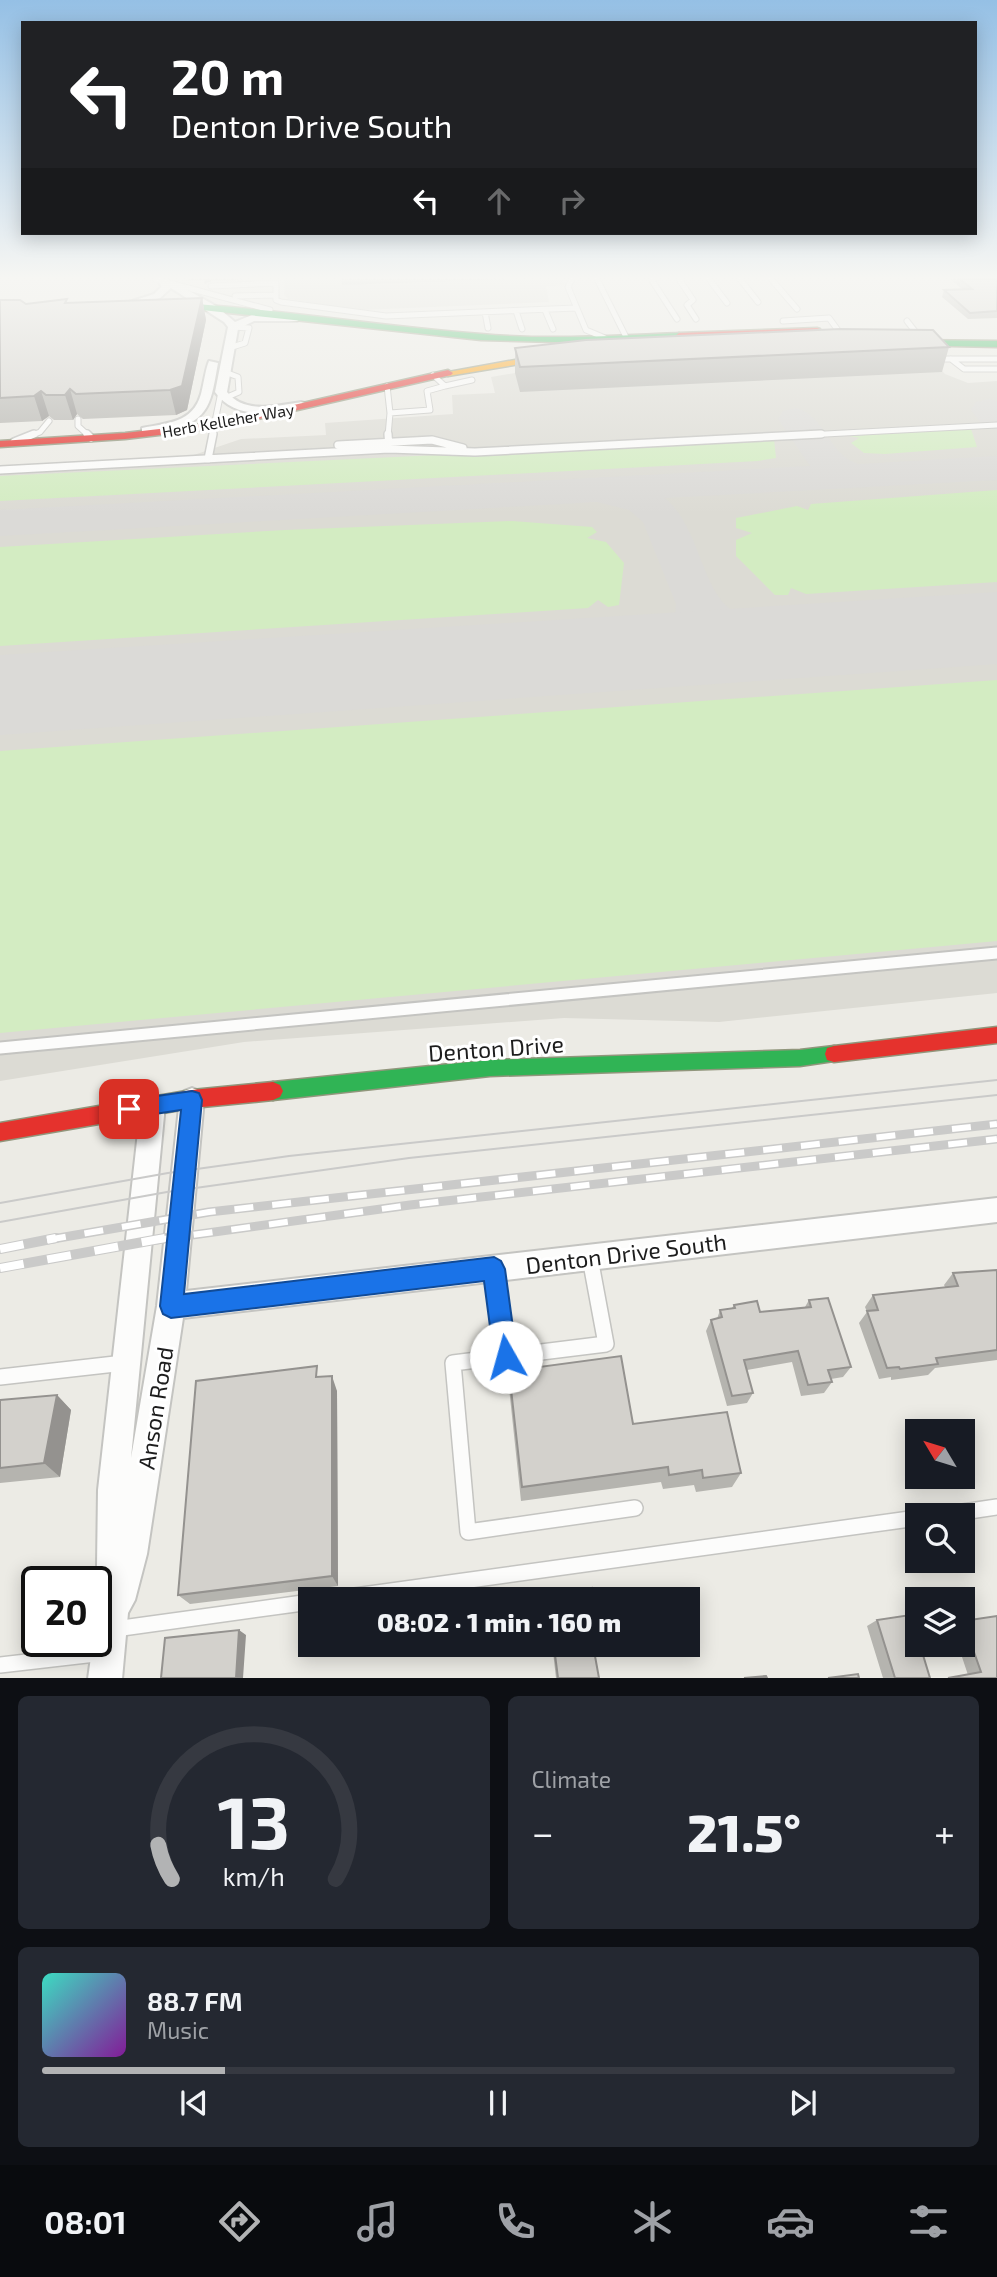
<!DOCTYPE html>
<meta charset="utf-8">
<style>
:root{--surface:#171b24;--page:#242831;--text:#f1f3f6;--muted:#9ea1a6;--line:#363941;--accent:#b2b3b4}
body{margin:0;font-family:"Exo 2",sans-serif;background:var(--page);color:var(--text);height:100vh;display:flex;flex-direction:column;font-size:26px;white-space:nowrap}
*{box-sizing:border-box;margin:0}
p{font-size:23px;color:var(--muted)}
.icon{flex:none;width:38px;height:38px;fill:none;stroke:currentColor;stroke-width:2;stroke-linecap:round;stroke-linejoin:round}
.map{position:relative;height:1678px;overflow:hidden}
.panel{display:flex;flex-direction:column;gap:18px;padding:18px;background:#0d0f14;flex:1}
.panel>*{flex:none}
.hud{position:absolute;left:21px;top:21px;width:956px;height:214px;border-radius:0px;box-shadow:0 4px 18px #0003;background:#202124;color:#fff;overflow:hidden}
.needle{width:46px;rotate:308deg}
.tools{position:absolute;left:905px;top:1419px;display:grid;gap:14px}
.tools a{display:grid;place-items:center;width:70px;height:70px;border-radius:0px;background:var(--surface);box-shadow:0 4px 18px #0003;font-size:35px}
.speed{position:absolute;left:21px;top:1566px;display:flex;gap:14px;font-size:35px;font-weight:700;text-align:center}
.speed>*{display:grid;place-content:center;width:91px;height:91px;border-radius:50%;background:var(--surface);box-shadow:0 4px 18px #0003;line-height:1}
.speed .limit{border:4px solid #111;border-radius:10px;background:#fff;color:#111}
.pin{position:absolute;display:grid;place-items:center;width:60px;height:60px;color:#fff;margin:-30px;border-radius:14px;box-shadow:0 4px 10px #0006}
.me{position:absolute;width:77px;margin:-38px;rotate:353deg;stroke-linejoin:round;filter:drop-shadow(0 0 5px #0008)}
.turn{display:flex;align-items:center;gap:24px;height:147px;padding:0 35px;font-size:32px}
.turn .icon{width:91px;height:91px;stroke-width:2.5}
.turn b{display:block;font-size:49px;line-height:60px}
.lanes{display:flex;align-items:center;height:66px;padding:0 35px;background:#0003;justify-content:center;gap:35px;direction:ltr}
.lanes .off{opacity:.35}
.big{font-size:52px;font-weight:800;line-height:1.1}
.panel .widget{flex:1;display:flex;flex-direction:column;justify-content:center;gap:10px;min-width:0;padding:0 24px;border-radius:10px;background:var(--page)}
.panel .dial{align-items:center;gap:0}
.dial svg{height:182px;overflow:visible;fill:none;stroke:var(--line);stroke-width:7;stroke-linecap:round;text-anchor:middle}
.dial text{fill:var(--text);stroke:none}
.song{display:flex;align-items:center;gap:21px}
.cover{width:84px;height:84px;border-radius:10px;background:linear-gradient(135deg,hsl(170 70% 55%),hsl(290 70% 35%))}
.played{height:7px;border-radius:4px;background:linear-gradient(90deg,var(--accent) 20%,var(--line) 20%)}
.keys{display:flex;justify-content:space-around;direction:ltr}
.heat{display:flex;justify-content:space-between;align-items:center;font-size:38px;direction:ltr}
.panel .tiles{flex:1;display:grid;gap:18px;grid-template-columns:1fr 1fr}
.widget:last-child{grid-column:span 2}
.trip{position:absolute;left:298px;top:1587px;width:402px;height:70px;border-radius:0px;background:var(--surface);box-shadow:0 4px 18px #0003;font-weight:800;line-height:70px;text-align:center}
.tab-bar{display:flex;height:112px;justify-content:space-around;align-items:center;background:#090b0e;color:var(--muted)}
.tab-bar .icon{width:49px;height:49px}
.tab-bar .selected{color:var(--accent)}
.tab-bar b{font-size:32px;color:var(--text)}
.map>svg:first-child{display:block}
.airport{fill:#dcdbd4}
.grass{fill:#d3ecc2}
.lines{fill:none;stroke-linecap:round;stroke-linejoin:round}
.taxiway{fill:#dbdad7;fill-rule:evenodd}
.runway{fill:#dbdad7;fill-rule:evenodd}
.lane-far3-casing{stroke:#c4c4c1;stroke-width:7}
.lane-far2-casing{stroke:#c4c4c1;stroke-width:10}
.lane-far1-casing{stroke:#c4c4c1;stroke-width:15}
.lane-casing{stroke:#c4c4c1;stroke-width:18}
.street-casing{stroke:#c4c4c1;stroke-width:4}
.fast-casing{stroke:#91967c;stroke-width:3}
.slow-casing{stroke:#91967c;stroke-width:3}
.jam-casing{stroke:#91967c;stroke-width:3}
.lane-far3{stroke:#fcfcfb;stroke-width:5}
.lane-far2{stroke:#fcfcfb;stroke-width:7}
.lane-far1{stroke:#fcfcfb;stroke-width:11}
.lane{stroke:#fcfcfb;stroke-width:15}
.street{fill:#fcfcfb;fill-rule:evenodd}
.fast{fill:#30b455;fill-rule:evenodd}
.slow{fill:#ff9f0a;fill-rule:evenodd}
.jam{fill:#e5322d;fill-rule:evenodd}
.tram{stroke:#cacac9;stroke-width:2}
.rail-far1-casing{stroke:#cacac9;stroke-width:9}
.rail-casing{stroke:#cacac9;stroke-width:10}
.rail-far1{stroke:#fff;stroke-width:6;stroke-dasharray:19;stroke-linecap:butt}
.rail{stroke:#fff;stroke-width:8;stroke-dasharray:24;stroke-linecap:butt}
.wall{fill:#b5b4af}
.shaded-wall{fill:#94928f}
.building{fill:#d3d1cc;stroke:#94928f;stroke-width:2}
.route{fill:#1a73e8;stroke:#114b97;stroke-width:2}
.labels{text-anchor:middle;dominant-baseline:central;stroke-width:6;stroke-linejoin:round;paint-order:stroke}
.far-street-label{font-size:16px;fill:#1d1d1d;stroke:#fff}
.near-street-label{font-size:23px;fill:#1d1d1d;stroke:#fff}
</style>
<div class="map">
<svg width="997" height="1679" viewBox="0 0 997 1679">
<rect width="100%" height="100%" fill="#ecebe5"/>
<path class="airport" d="M 285,279 L 563,279 L 564,285 L 546,286 L 549,302 L 360,310 L 288,299 L 284,295 Z
M 926,354 L 945,374 L 968,383 L 997,381 L 997,993 L 719,1022 L 564,1018 L 244,1042 L 0,1081 L 0,467 L 185,458 L 241,439 L 326,435 L 325,423 L 453,414 L 452,395 L 495,393 L 491,377 L 515,373 Z"/>
<path class="grass" d="M 971,429 L 977,447 L 885,454 L 864,453 L 851,443 L 859,438 L 849,436 Z
M 774,439 L 776,458 L 758,461 L 0,501 L 0,476 Z
M 997,490 L 997,582 L 806,594 L 791,588 L 788,595 L 775,595 L 736,556 L 736,540 L 752,533 L 736,528 L 736,518 L 797,506 L 808,510 L 811,504 Z
M 512,521 L 592,527 L 597,532 L 587,538 L 606,542 L 624,563 L 619,605 L 608,607 L 598,600 L 588,608 L 0,646 L 0,547 L 285,530 Z
M 997,680 L 997,941 L 0,1033 L 0,751 Z"/>
<g class="lines">
<path class="taxiway" d="M 989,399 L 997,401 L 997,430 L 984,427 L 971,410 L 976,402 Z
M 796,408 C 826,415 829,457 859,464 L 997,456 L 997,480 L 665,498 C 699,526 701,587 730,609 C 751,625 782,624 807,631 L 814,641 L 807,651 C 776,659 741,650 712,637 C 693,658 667,667 640,660 L 632,650 C 643,635 661,632 675,619 L 676,604 L 643,522 L 629,510 L 597,502 L 0,536 L 0,510 L 810,466 L 778,419 L 783,411 Z"/>
<path class="runway" d="M 997,592 L 997,664 L 0,735 L 0,655 Z"/>
<g class="lane-far3-casing">
<path id="lane-far3" d="M 155,279 L 270,310
M 572,279 L 568,287 L 586,330 L 605,338
M 597,279 L 626,337
M 651,279 L 677,319
M 679,279 L 693,300 L 687,305 L 696,319
M 709,279 L 727,303
M 740,279 L 758,302
M 771,279 L 797,309
M 211,286 L 276,283 L 276,300 L 281,302 L 386,316 L 576,308
M 235,296 L 276,295
M 545,310 L 553,329
M 516,311 L 522,329
M 485,312 L 488,328
M 783,321 L 829,318 L 840,333 L 837,337
M 907,321 L 921,339
M 229,348 L 245,343 L 249,328 L 233,327
M 936,356 L 939,359 L 997,359
M 951,359 L 964,369 L 997,369
M 225,372 L 238,377 L 239,392 L 225,398
M 387,386 L 390,413 L 388,436
M 445,386 L 472,380
M 390,413 L 430,410 L 427,391 L 445,386 L 433,375
M 78,419 L 78,426 L 89,436
M 30,436 L 40,432 L 49,421
M 212,436 L 221,392
M 787,436 L 997,425"/>
</g>
<g class="lane-far2-casing">
<path id="lane-far2" d="M 87,434 L 91,438
M 388,434 L 389,448
M 14,442 L 34,434
M 338,445 L 432,440 L 463,448
M 208,459 L 213,434
M 0,470 L 389,449 L 475,452 L 821,434"/>
</g>
<g class="lane-far1-casing">
<path id="lane-far1" d="M 0,1048 L 997,953"/>
</g>
<g class="lane-casing">
<path id="lane" d="M 590,1258 L 606,1344 L 453,1363 L 468,1532 L 635,1508
M 494,1269 L 506,1357
M 0,1377 L 124,1363
M 936,1516 L 997,1507
M 326,1600 L 917,1518
M 115,1629 L 310,1602
M 0,1665 L 104,1653"/>
</g>
<g class="street-casing">
<path id="street" d="M 159,279 L 165,279 L 168,284 L 175,283 L 216,306 L 235,322 L 252,315 L 301,316 L 302,318 L 297,321 L 254,321 L 238,329 L 227,392 C 244,414 277,406 301,402 L 305,403 L 305,407 C 274,414 236,421 215,392 L 228,327 L 224,322 L 171,288 L 160,298 L 125,308 L 120,305 L 154,294 L 161,287 Z
M 209,361 L 218,363 C 211,401 211,420 170,430 C 161,432 151,435 142,434 L 142,428 C 167,423 193,423 201,394 C 204,383 205,371 209,361 Z
M 192,1088 L 200,1091 L 204,1099 L 186,1291 L 997,1198 L 997,1222 L 183,1318 L 147,1554 L 135,1600 L 128,1613 L 122,1679 L 88,1679 L 93,1642 L 96,1642 L 98,1490 L 141,1105 L 145,1097 L 153,1094 L 161,1097 L 165,1105 L 131,1458 L 157,1306 L 180,1099 L 184,1091 Z"/>
</g>
<g class="fast-casing">
<path id="fast" d="M 167,302 C 272,308 376,326 481,334 C 547,340 613,336 679,333 L 683,336 L 679,339 L 555,342 L 481,340 L 164,306 Z
M 908,340 L 997,341 L 997,347 L 905,345 L 904,343 Z
M 834,1046 L 841,1048 L 843,1054 L 841,1060 L 800,1066 L 490,1076 L 273,1100 L 266,1097 L 263,1091 L 266,1085 L 273,1082 L 490,1060 L 800,1050 Z"/>
</g>
<g class="slow-casing">
<path id="slow" d="M 553,353 L 556,354 L 556,358 L 448,376 L 443,373 Z"/>
</g>
<g class="jam-casing">
<path id="jam" d="M 817,328 L 820,329 L 820,333 L 679,339 L 675,336 L 679,333 Z
M 448,370 L 453,373 L 451,375 L 219,428 L 125,439 L 0,447 L 0,441 L 125,433 L 219,422 Z
M 997,1027 L 997,1043 L 834,1062 L 827,1060 L 825,1054 L 827,1048 L 834,1046 Z
M 273,1082 L 280,1085 L 283,1091 L 280,1097 L 273,1100 L 192,1108 L 0,1141 L 0,1123 L 192,1090 Z"/>
</g>
<use href="#lane-far3" class="lane-far3"/>
<use href="#lane-far2" class="lane-far2"/>
<use href="#lane-far1" class="lane-far1"/>
<use href="#lane" class="lane"/>
<use href="#street" class="street"/>
<use href="#fast" class="fast"/>
<use href="#slow" class="slow"/>
<use href="#jam" class="jam"/>
<path class="tram" d="M 0,1203 L 168,1173 L 289,1156 L 997,1080
M 0,1222 L 167,1192 L 409,1158 L 997,1095"/>
<g class="rail-far1-casing">
<path id="rail-far1" d="M 47,1240 L 209,1212 L 997,1124
M 156,1240 L 410,1205 L 997,1139"/>
</g>
<g class="rail-casing">
<path id="rail" d="M 0,1249 L 56,1238
M 0,1268 L 165,1238"/>
</g>
<use href="#rail-far1" class="rail-far1"/>
<use href="#rail" class="rail"/>
</g>
<path class="wall" d="M 188,279 L 257,279 L 211,281 L 205,284 L 204,280 L 188,281 Z
M 342,279 L 509,279 L 342,285 Z
M 950,279 L 997,279 L 997,318 L 968,319 L 942,297 L 944,290 L 962,289 Z
M 202,298 L 206,320 L 187,410 L 176,415 L 83,419 L 77,414 L 73,420 L 54,420 L 49,416 L 42,421 L 0,423 L 0,300 L 26,304 Z
M 949,347 L 942,372 L 520,392 L 515,373 L 515,348 Z
M 997,1270 L 997,1360 L 935,1368 L 928,1375 L 891,1380 L 891,1377 L 879,1379 L 859,1323 L 867,1312 L 865,1307 L 873,1295 L 945,1287 L 944,1285 L 953,1273 Z
M 809,1300 L 851,1367 L 843,1377 L 831,1379 L 832,1382 L 824,1393 L 801,1396 L 792,1362 L 747,1370 L 753,1393 L 747,1403 L 727,1406 L 706,1331 L 711,1320 L 717,1319 L 720,1310 L 732,1308 L 734,1305 L 760,1312 L 805,1307 Z
M 509,1371 L 633,1424 L 741,1473 L 732,1487 L 696,1492 L 694,1485 L 663,1489 L 661,1482 L 521,1501 L 509,1388 Z
M 320,1377 L 337,1391 L 338,1586 L 190,1604 L 178,1595 Z
M 57,1395 L 71,1410 L 60,1477 L 0,1483 L 0,1400 Z
M 997,1616 L 997,1678 L 968,1675 L 958,1645 L 962,1645 L 962,1621 Z
M 877,1620 L 930,1678 L 883,1678 L 867,1626 Z
M 559,1645 L 599,1645 L 598,1648 L 594,1649 L 599,1678 L 556,1678 L 553,1652 L 554,1647 L 559,1646 Z"/>
<path class="shaded-wall" d="M 204,279 L 210,279 L 211,281 L 205,284 Z
M 202,298 L 206,320 L 187,410 L 176,415 L 170,390 Z
M 70,389 L 77,414 L 73,420 L 65,395 Z
M 41,391 L 49,416 L 42,421 L 34,396 Z
M 332,1376 L 337,1391 L 338,1586 L 332,1576 Z
M 57,1395 L 71,1410 L 60,1477 L 44,1463 Z
M 239,1630 L 246,1635 L 243,1678 L 236,1678 Z"/>
<path class="building" d="M 960,279 L 997,279 L 997,311 L 970,313 L 944,290 L 972,289 Z
M 202,298 L 182,386 L 170,390 L 76,394 L 70,389 L 65,395 L 46,395 L 41,391 L 34,396 L 0,398 L 0,300 L 20,300 L 26,304 L 67,299 L 65,303 Z
M 840,329 L 933,330 L 949,347 L 520,367 L 515,348 L 586,340 Z
M 997,1270 L 997,1350 L 936,1358 L 938,1364 L 900,1369 L 899,1367 L 887,1368 L 867,1311 L 878,1310 L 873,1295 L 958,1286 L 953,1273 Z
M 828,1298 L 851,1367 L 828,1370 L 832,1382 L 808,1385 L 798,1351 L 744,1360 L 753,1393 L 732,1396 L 711,1320 L 722,1317 L 720,1310 L 735,1308 L 734,1305 L 757,1301 L 760,1312 L 811,1307 L 809,1300 Z
M 621,1356 L 633,1424 L 727,1412 L 741,1473 L 703,1478 L 702,1470 L 669,1475 L 668,1467 L 522,1487 L 509,1371 Z
M 317,1366 L 316,1377 L 332,1376 L 332,1576 L 178,1595 L 196,1381 Z
M 57,1395 L 44,1463 L 0,1468 L 0,1400 Z
M 592,1588 L 594,1600 L 556,1600 L 555,1594 Z
M 910,1615 L 917,1637 L 917,1645 L 920,1645 L 930,1678 L 895,1678 L 877,1620 Z
M 997,1616 L 997,1678 L 948,1678 L 981,1672 L 963,1621 Z
M 239,1630 L 236,1678 L 161,1678 L 165,1638 Z
M 561,1645 L 593,1645 L 599,1678 L 558,1678 L 554,1647 Z
M 858,1674 L 859,1678 L 828,1678 Z
M 766,1676 L 767,1678 L 744,1678 Z"/>
<linearGradient id="sky" x2="0" y2="1"><stop stop-color="#95c0e5"/><stop offset="0.54" stop-color="#f6f6f3"/><stop offset="1" stop-color="#f6f6f3" stop-opacity="0"/></linearGradient>
<rect width="997" height="514" fill="url(#sky)"/>
<path class="route" d="M 192,1091 L 199,1093 L 202,1100 L 184,1294 L 494,1257 L 501,1261 L 505,1269 L 517,1357 L 514,1365 L 506,1369 L 497,1365 L 494,1357 L 484,1281 L 171,1318 L 163,1314 L 160,1306 L 181,1110 L 129,1118 L 122,1115 L 119,1109 L 122,1103 L 129,1100 Z"/>
<g class="labels">
<g class="far-street-label">
<text transform="translate(228 420) rotate(-10)">Herb Kelleher Way</text>
</g>
<g class="near-street-label">
<text transform="translate(496 1048) rotate(-4)">Denton Drive</text>
<text transform="translate(626 1253) rotate(-7)">Denton Drive South</text>
<text transform="translate(155 1408) rotate(-81)">Anson Road</text>
</g>
</g>
</svg>
<div class="tools">
<a><svg class="needle" viewBox="-14 -14 28 28"><path d="M0-13l5 13h-10z" fill="#e53935"/><path d="M0 13l5-13h-10z" fill="#9ea1a6"/></svg></a>
<a><svg class="icon" aria-label="search" viewBox="0 0 24 24"><circle cx="10" cy="10" r="6"/><path d="M15 15l6 6"/></svg></a>
<a><svg class="icon" aria-label="layers" viewBox="0 0 24 24"><path d="M12 4l9 5-9 5-9-5zM3 14l9 5 9-5"/></svg></a>
</div>
<div class="speed"><div class="limit">20</div></div>
<div class="pin" style="left:129px;top:1109px;background:#d93025"><svg class="icon" aria-label="arrive" viewBox="0 0 24 24"><path d="M6 21V4h12l-3 4 3 4H6"/></svg></div>
<svg class="me" style="left:506px;top:1357px" viewBox="-20 -20 40 40"><circle r="19" fill="#fff"/><path d="M0-13L10 11 0 6-10 11z" fill="#1a73e8"/></svg>
<div class="trip">08:02 · 1 min · 160 m</div>
<div class="hud">
<div class="turn"><svg class="icon" aria-label="left" viewBox="0 0 24 24"><path d="M17 20v-9H6M10 6l-5 5 5 5"/></svg><div><b>20 m</b>Denton Drive South</div></div>
<div class="lanes"><svg class="icon" aria-label="left" viewBox="0 0 24 24"><path d="M17 20v-9H6M10 6l-5 5 5 5"/></svg><svg class="icon off" aria-label="ahead" viewBox="0 0 24 24"><path d="M12 20V5M6 11l6-6 6 6"/></svg><svg class="icon off" aria-label="right" viewBox="0 0 24 24"><path d="M7 20v-9h11M14 6l5 5-5 5"/></svg></div>
</div>
</div>
<section class="panel">
<div class="tiles">
<div class="widget dial"><svg viewBox="0 0 100 80">
<path d="M14 69A42 42 0 1 1 86 69"/>
<path d="M14 69A42 42 0 0 1 8 54" stroke="#b2b3b4"/>
<text x="50" y="56" font-size="32" font-weight="700">13</text>
<text x="50" y="72" font-size="11">km/h</text>
</svg></div>
<div class="widget"><p>Climate</p>
<div class="heat"><a>−</a><b class="big">21.5°</b><a>+</a></div>
</div>
<div class="widget">
<div class="song"><i class="cover"></i><div><b>88.7 FM</b><p>Music</p></div></div>
<div class="played"></div>
<div class="keys"><svg class="icon" aria-label="previous" viewBox="0 0 24 24"><path d="M18 5L8 12l10 7zM5 5v14"/></svg><svg class="icon" aria-label="pause" viewBox="0 0 24 24"><path d="M8 5v14M16 5v14"/></svg><svg class="icon" aria-label="next" viewBox="0 0 24 24"><path d="M6 5l10 7-10 7zM19 5v14"/></svg></div>
</div>
</div>
</section>
<nav class="tab-bar">
<b>08:01</b>
<svg class="icon selected" aria-label="directions" viewBox="0 0 24 24"><path d="M12 3l9 9-9 9-9-9zM9 14v-3h6M13 9l2 2-2 2"/></svg>
<svg class="icon" aria-label="music" viewBox="0 0 24 24"><path d="M9 18V5l10-2v13"/><circle cx="6" cy="18" r="3"/><circle cx="16" cy="16" r="3"/></svg>
<svg class="icon" aria-label="phone" viewBox="0 0 24 24"><path d="M5 4h4l2 5-3 2q2 4 5 5l2-3 5 2v4C11 20 4 13 5 4z"/></svg>
<svg class="icon" aria-label="climate" viewBox="0 0 24 24"><path d="M12 3v18M4 7l16 10M4 17L20 7"/></svg>
<svg class="icon" aria-label="car" viewBox="0 0 24 24"><path d="M5 17H2v-5l4-1 3-4h7l3 4 3 1v5h-3M9 17h6M6 11h13"/><circle cx="7" cy="17" r="2"/><circle cx="17" cy="17" r="2"/></svg>
<svg class="icon" aria-label="filters" viewBox="0 0 24 24"><path d="M4 7h16M4 17h16"/><circle cx="9" cy="7" r="2"/><circle cx="15" cy="17" r="2"/></svg>
</nav>
